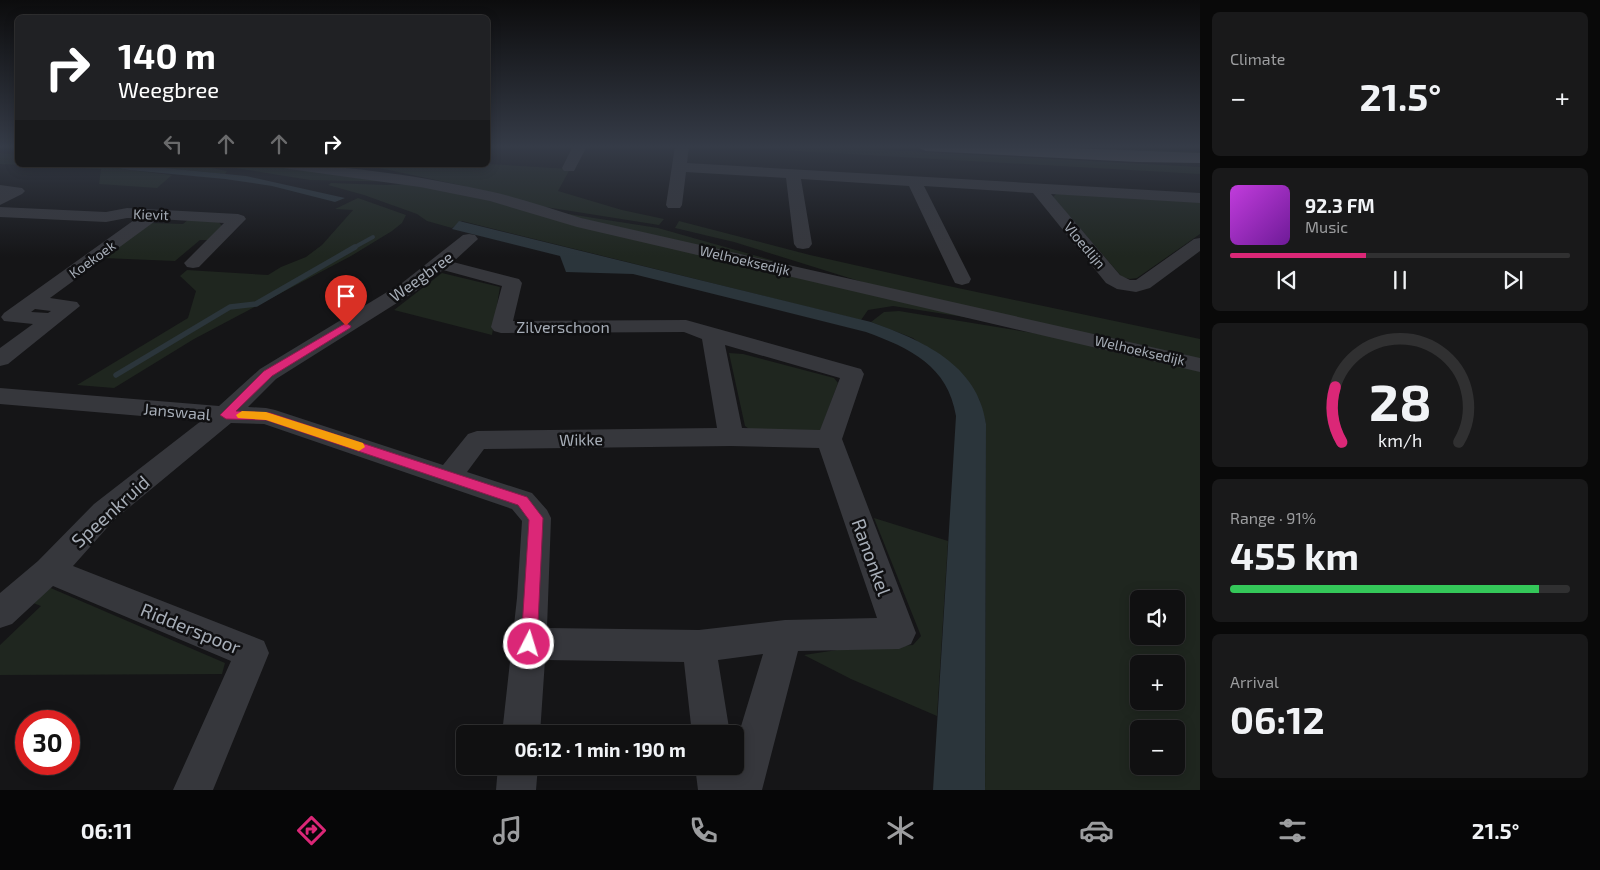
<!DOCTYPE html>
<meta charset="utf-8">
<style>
:root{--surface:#101011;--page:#19191a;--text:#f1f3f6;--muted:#9c9d9f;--line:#303031;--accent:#db2777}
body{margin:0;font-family:"Exo 2",sans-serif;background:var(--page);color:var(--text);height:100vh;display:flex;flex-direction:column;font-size:19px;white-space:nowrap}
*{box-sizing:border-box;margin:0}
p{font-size:16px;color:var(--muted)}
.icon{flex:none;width:28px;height:28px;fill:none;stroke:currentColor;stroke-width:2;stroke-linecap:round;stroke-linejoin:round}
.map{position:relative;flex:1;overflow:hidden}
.drawer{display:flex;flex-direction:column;gap:12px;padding:12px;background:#090909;width:400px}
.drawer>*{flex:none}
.guide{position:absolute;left:15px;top:15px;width:475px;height:152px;border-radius:8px;box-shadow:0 2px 12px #0003,0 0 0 1px var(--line);background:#202124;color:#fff;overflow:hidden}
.controls{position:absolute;left:1130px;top:590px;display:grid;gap:10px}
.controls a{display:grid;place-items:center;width:55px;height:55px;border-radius:8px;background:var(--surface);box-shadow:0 2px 12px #0003,0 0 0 1px var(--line);font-size:25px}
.speed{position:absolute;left:15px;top:710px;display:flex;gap:10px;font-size:25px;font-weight:700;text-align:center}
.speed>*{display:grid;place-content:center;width:65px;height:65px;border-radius:50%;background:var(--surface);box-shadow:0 2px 12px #0003,0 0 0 1px var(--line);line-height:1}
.speed .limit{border:8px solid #d22;background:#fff;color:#111}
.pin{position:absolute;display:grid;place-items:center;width:42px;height:42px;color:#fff;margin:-51px -21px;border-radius:50% 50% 50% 0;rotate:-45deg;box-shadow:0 0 5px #0007}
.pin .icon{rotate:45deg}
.me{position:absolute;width:55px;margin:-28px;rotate:5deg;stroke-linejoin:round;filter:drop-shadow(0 0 4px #0008)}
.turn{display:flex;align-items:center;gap:18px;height:105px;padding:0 20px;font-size:22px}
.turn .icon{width:65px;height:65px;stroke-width:2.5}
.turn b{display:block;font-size:35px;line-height:42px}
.lanes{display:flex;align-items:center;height:48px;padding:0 20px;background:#0003;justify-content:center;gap:25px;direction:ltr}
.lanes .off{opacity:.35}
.big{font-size:38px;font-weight:700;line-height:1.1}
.drawer .tile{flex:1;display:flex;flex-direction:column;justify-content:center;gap:8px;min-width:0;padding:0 18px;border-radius:8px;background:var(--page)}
.drawer .dial{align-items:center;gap:0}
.dial svg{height:130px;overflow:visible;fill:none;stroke:var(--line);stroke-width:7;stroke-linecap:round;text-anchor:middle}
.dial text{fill:var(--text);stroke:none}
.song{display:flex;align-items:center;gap:15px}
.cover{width:60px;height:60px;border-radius:8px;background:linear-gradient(135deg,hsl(290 70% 55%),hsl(280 70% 35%))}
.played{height:5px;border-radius:2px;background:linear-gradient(90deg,var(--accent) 40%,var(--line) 40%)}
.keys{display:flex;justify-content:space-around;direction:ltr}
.heat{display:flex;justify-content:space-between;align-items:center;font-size:28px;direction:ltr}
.charge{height:8px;border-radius:4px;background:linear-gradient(90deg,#34c759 91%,var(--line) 0)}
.trip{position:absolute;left:456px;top:725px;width:288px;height:50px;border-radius:8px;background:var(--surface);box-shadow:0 2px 12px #0003,0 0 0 1px var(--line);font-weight:700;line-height:50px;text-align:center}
.menu{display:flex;height:80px;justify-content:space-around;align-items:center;background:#060607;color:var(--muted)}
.menu .icon{width:35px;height:35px}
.menu .selected{color:var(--accent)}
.menu b{font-size:22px;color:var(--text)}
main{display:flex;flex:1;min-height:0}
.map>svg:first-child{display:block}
.green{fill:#1f261f;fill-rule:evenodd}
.water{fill:#2b353b}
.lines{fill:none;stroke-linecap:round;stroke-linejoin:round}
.stream-far1{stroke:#2b353b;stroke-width:4}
.stream{stroke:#2b353b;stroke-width:5.5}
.minor{fill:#36373c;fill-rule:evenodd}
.major{fill:#52545b;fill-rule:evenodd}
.route{fill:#db2777;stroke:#8e194d}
.slow{fill:#f59e0b}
.labels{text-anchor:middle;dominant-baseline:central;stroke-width:5;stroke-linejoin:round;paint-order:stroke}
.far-street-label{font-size:14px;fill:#a6adb7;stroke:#101012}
.street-label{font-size:16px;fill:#a6adb7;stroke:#101012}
.near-street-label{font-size:19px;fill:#a6adb7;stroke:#101012}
</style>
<main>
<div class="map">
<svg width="1200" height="790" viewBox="0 0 1200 790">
<rect width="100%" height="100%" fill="#151517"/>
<path class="green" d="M 708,146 L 810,146 L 1200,167 L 1200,174 Z
M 958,146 L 1080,146 L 1200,152 L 1200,156 Z
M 0,153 L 17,155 L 18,165 L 103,165 L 129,170 L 172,175 L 157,188 L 99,184 L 101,169 L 0,164 Z
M 488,164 L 570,169 L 558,191 L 622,210 L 664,219 L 659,225 L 514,202 L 464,186 L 365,165 Z
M 135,165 L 197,165 L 227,171 L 225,174 Z
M 217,165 L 280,165 L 409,182 L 310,180 Z
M 331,183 L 386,185 L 416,184 L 500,202 L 1003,323 L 893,306 L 868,310 L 861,320 L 462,221 L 452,228 L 427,221 L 417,214 L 364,195 L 328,185 Z
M 1057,193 L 1200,201 L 1200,234 L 1137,278 L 1130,279 L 1122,277 L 1053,197 Z
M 358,198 L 406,215 L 402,223 L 392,231 L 351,256 L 194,339 L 114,388 L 77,385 L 188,318 L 196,291 L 180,276 L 187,270 L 268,275 L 281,267 L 306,257 L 322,245 L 353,210 L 335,209 Z
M 543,210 L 658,228 L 810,271 Z
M 189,219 L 218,221 L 225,230 L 212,240 L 200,240 L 175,261 L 103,258 L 150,223 L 183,224 Z
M 679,221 L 810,255 L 939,284 L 1200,339 L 1200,360 L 891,291 L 734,242 L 675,228 Z
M 442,273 L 500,287 L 492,335 L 394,310 Z
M 899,311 L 1070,339 L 1200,370 L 1200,790 L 985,790 L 986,424 L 979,399 L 964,377 L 913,338 L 871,322 L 884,312 ZM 1139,599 L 1176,599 L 1176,636 L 1139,636 ZM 1139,664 L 1176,664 L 1176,701 L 1139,701 ZM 1139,729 L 1176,729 L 1176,766 L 1139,766 Z
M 729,353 L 743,354 L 834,378 L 838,383 L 819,434 L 755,433 L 745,426 Z
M 874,518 L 948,541 L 937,716 L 851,679 L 804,655 L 837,650 L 913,645 L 921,636 Z
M 46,586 L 225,663 L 222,674 L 0,675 L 0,645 L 41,606 L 28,601 Z"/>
<path class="water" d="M 103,165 L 135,165 L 246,176 L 345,198 L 335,202 L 272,186 L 225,179 L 129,170 Z
M 459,221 L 871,322 C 921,340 978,364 986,424 L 985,790 L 933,790 L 956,416 C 948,366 910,348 866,332 L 633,274 L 566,272 L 560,256 L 452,229 Z"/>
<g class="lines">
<path class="stream-far1" d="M 353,248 L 373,237"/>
<path class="stream" d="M 116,375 L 230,307 L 256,304 L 355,247"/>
<path class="minor" d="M 573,146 L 587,146 L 574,171 L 564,171 L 562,168 Z
M 675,146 L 689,146 L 687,163 L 1200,193 L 1200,203 L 1051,194 L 1120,275 L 1130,280 L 1136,280 L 1194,239 L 1200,238 L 1200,251 L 1150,288 L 1136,292 L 1117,289 L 1106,283 L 1033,193 L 924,186 L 971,279 L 969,283 L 962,285 L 955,283 L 953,279 L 909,186 L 801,179 L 812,244 L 809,248 L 803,249 L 797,248 L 794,244 L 786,178 L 686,172 L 682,205 L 680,208 L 668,208 L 666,205 Z
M 282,165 C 352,165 424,177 493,192 C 523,199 552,209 581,218 L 1200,358 L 1200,372 L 577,227 L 490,201 L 420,187 L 289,169 L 284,168 Z
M 0,185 L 22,188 L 25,191 L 22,194 L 0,205 Z
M 0,207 L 106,212 L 127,208 L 238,214 L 244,216 L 246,219 L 199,267 L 193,268 L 187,267 L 184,263 L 224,223 L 158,219 L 50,298 L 77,302 L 80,306 L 8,364 L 0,366 L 0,348 L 33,324 L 4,321 L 1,317 L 4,313 L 137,218 L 127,218 L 106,222 L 0,217 ZM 35,309 L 51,311 L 48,313 L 31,312 Z
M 469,234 L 475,235 L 478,239 L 453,262 L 519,279 L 522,283 L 513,321 L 686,320 L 861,369 L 864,374 L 842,439 L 916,633 L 911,644 L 899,649 L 798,651 L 762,790 L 698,790 L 695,766 L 735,766 L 735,746 L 763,654 L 718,660 L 730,734 L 692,734 L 684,662 L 545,660 L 540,734 L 502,734 L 517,598 L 522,521 L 512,509 L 264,424 L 231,423 L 114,520 L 73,566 L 264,641 L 269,653 L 213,790 L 173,790 L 231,661 L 53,586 L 12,624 L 0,628 L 0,593 L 38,561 L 94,504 L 201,421 L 0,404 L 0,388 L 219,406 L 260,369 L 402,283 L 463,235 ZM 443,270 L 502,286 L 491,327 L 494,331 L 501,333 L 684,332 L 702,339 L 717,428 L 477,431 L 468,434 L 443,465 L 275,410 L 266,408 L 248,407 L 276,379 L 416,291 ZM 725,345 L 840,378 L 820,430 L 742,428 ZM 731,446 L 819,448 L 877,618 L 785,620 L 699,630 L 547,628 L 551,518 L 547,510 L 532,493 L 467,472 L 484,449 Z
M 498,766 L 538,766 L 536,790 L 496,790 Z"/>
<path class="major" d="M 918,146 L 1019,146 L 1200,153 L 1200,163 L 1137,162 L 926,151 L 921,149 Z"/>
</g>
<linearGradient id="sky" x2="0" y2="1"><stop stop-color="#0c0c0d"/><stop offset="0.57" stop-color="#353b47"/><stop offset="1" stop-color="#353b47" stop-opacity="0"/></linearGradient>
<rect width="1200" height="257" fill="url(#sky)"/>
<path class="route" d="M 346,323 L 351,326 L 350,328 L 272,376 L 236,411 L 270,413 L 527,497 L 543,518 L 537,644 L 535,649 L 529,651 L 523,649 L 521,644 L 529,520 L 518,505 L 266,420 L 226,419 L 220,415 L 264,371 Z"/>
<path class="slow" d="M 242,411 L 266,412 L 363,443 L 365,447 L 359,451 L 266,420 L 238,418 L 236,415 Z"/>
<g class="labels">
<g class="far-street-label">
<text transform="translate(151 214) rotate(2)">Kievit</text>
<text transform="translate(1085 245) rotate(50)">Vloedlijn</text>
<text transform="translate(92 259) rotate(-36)">Koekoek</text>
<text transform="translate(745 260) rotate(13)">Welhoeksedijk</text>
<text transform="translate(1140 350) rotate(13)">Welhoeksedijk</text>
</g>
<g class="street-label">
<text transform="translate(421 276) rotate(-36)">Weegbree</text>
<text x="563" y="326">Zilverschoon</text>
<text transform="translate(177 411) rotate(5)">Janswaal</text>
<text transform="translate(581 439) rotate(-1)">Wikke</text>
</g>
<g class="near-street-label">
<text transform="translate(110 511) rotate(-42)">Speenkruid</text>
<text transform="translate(872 557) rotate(70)">Ranonkel</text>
<text transform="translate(191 628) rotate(22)">Ridderspoor</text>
</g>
</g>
</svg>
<div class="controls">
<a><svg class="icon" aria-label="sound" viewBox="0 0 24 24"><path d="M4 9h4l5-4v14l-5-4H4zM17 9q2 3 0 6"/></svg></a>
<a>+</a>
<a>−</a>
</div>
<div class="speed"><div class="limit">30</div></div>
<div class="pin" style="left:346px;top:326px;background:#d93025"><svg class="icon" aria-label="arrive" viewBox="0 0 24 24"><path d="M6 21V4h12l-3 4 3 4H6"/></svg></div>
<svg class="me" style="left:529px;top:644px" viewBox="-20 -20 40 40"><circle r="17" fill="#db2777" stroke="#fff" stroke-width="3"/><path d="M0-11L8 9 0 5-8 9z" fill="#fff"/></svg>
<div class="trip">06:12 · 1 min · 190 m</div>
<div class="guide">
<div class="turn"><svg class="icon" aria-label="right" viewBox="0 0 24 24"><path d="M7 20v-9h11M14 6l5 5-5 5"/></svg><div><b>140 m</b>Weegbree</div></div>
<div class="lanes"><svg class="icon off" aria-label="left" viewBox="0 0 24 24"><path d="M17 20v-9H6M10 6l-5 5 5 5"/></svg><svg class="icon off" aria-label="ahead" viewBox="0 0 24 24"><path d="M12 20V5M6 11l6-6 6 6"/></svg><svg class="icon off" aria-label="ahead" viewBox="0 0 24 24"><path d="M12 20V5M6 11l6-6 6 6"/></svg><svg class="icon" aria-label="right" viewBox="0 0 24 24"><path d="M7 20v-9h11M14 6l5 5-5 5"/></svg></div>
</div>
</div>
<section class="drawer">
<div class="tile"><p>Climate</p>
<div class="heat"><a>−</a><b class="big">21.5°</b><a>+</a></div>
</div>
<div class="tile">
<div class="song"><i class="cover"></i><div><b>92.3 FM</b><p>Music</p></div></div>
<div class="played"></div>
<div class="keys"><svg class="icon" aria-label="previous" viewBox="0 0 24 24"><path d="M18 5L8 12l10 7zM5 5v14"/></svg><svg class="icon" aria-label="pause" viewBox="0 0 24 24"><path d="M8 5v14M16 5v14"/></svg><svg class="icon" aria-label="next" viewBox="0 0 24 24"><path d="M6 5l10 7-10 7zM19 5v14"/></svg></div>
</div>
<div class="tile dial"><svg viewBox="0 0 100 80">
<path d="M14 69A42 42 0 1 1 86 69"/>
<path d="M14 69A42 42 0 0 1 10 35" stroke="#db2777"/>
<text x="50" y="56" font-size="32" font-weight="700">28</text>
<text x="50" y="72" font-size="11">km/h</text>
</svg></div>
<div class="tile"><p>Range · 91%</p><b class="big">455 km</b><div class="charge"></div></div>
<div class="tile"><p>Arrival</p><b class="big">06:12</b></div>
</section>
</main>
<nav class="menu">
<b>06:11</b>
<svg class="icon selected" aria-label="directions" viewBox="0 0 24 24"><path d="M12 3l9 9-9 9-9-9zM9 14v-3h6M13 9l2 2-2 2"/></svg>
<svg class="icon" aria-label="music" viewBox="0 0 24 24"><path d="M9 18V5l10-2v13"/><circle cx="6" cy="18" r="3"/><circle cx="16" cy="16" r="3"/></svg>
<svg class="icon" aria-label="phone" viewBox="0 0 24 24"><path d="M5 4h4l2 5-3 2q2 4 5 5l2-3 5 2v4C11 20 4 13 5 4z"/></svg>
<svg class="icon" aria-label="climate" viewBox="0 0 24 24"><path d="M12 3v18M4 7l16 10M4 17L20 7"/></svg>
<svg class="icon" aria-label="car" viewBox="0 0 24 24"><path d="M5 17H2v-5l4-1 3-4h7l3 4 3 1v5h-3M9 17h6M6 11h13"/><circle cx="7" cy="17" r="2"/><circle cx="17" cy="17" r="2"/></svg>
<svg class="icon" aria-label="filters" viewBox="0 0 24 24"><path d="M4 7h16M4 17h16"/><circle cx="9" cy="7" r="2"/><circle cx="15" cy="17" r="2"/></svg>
<b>21.5°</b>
</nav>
